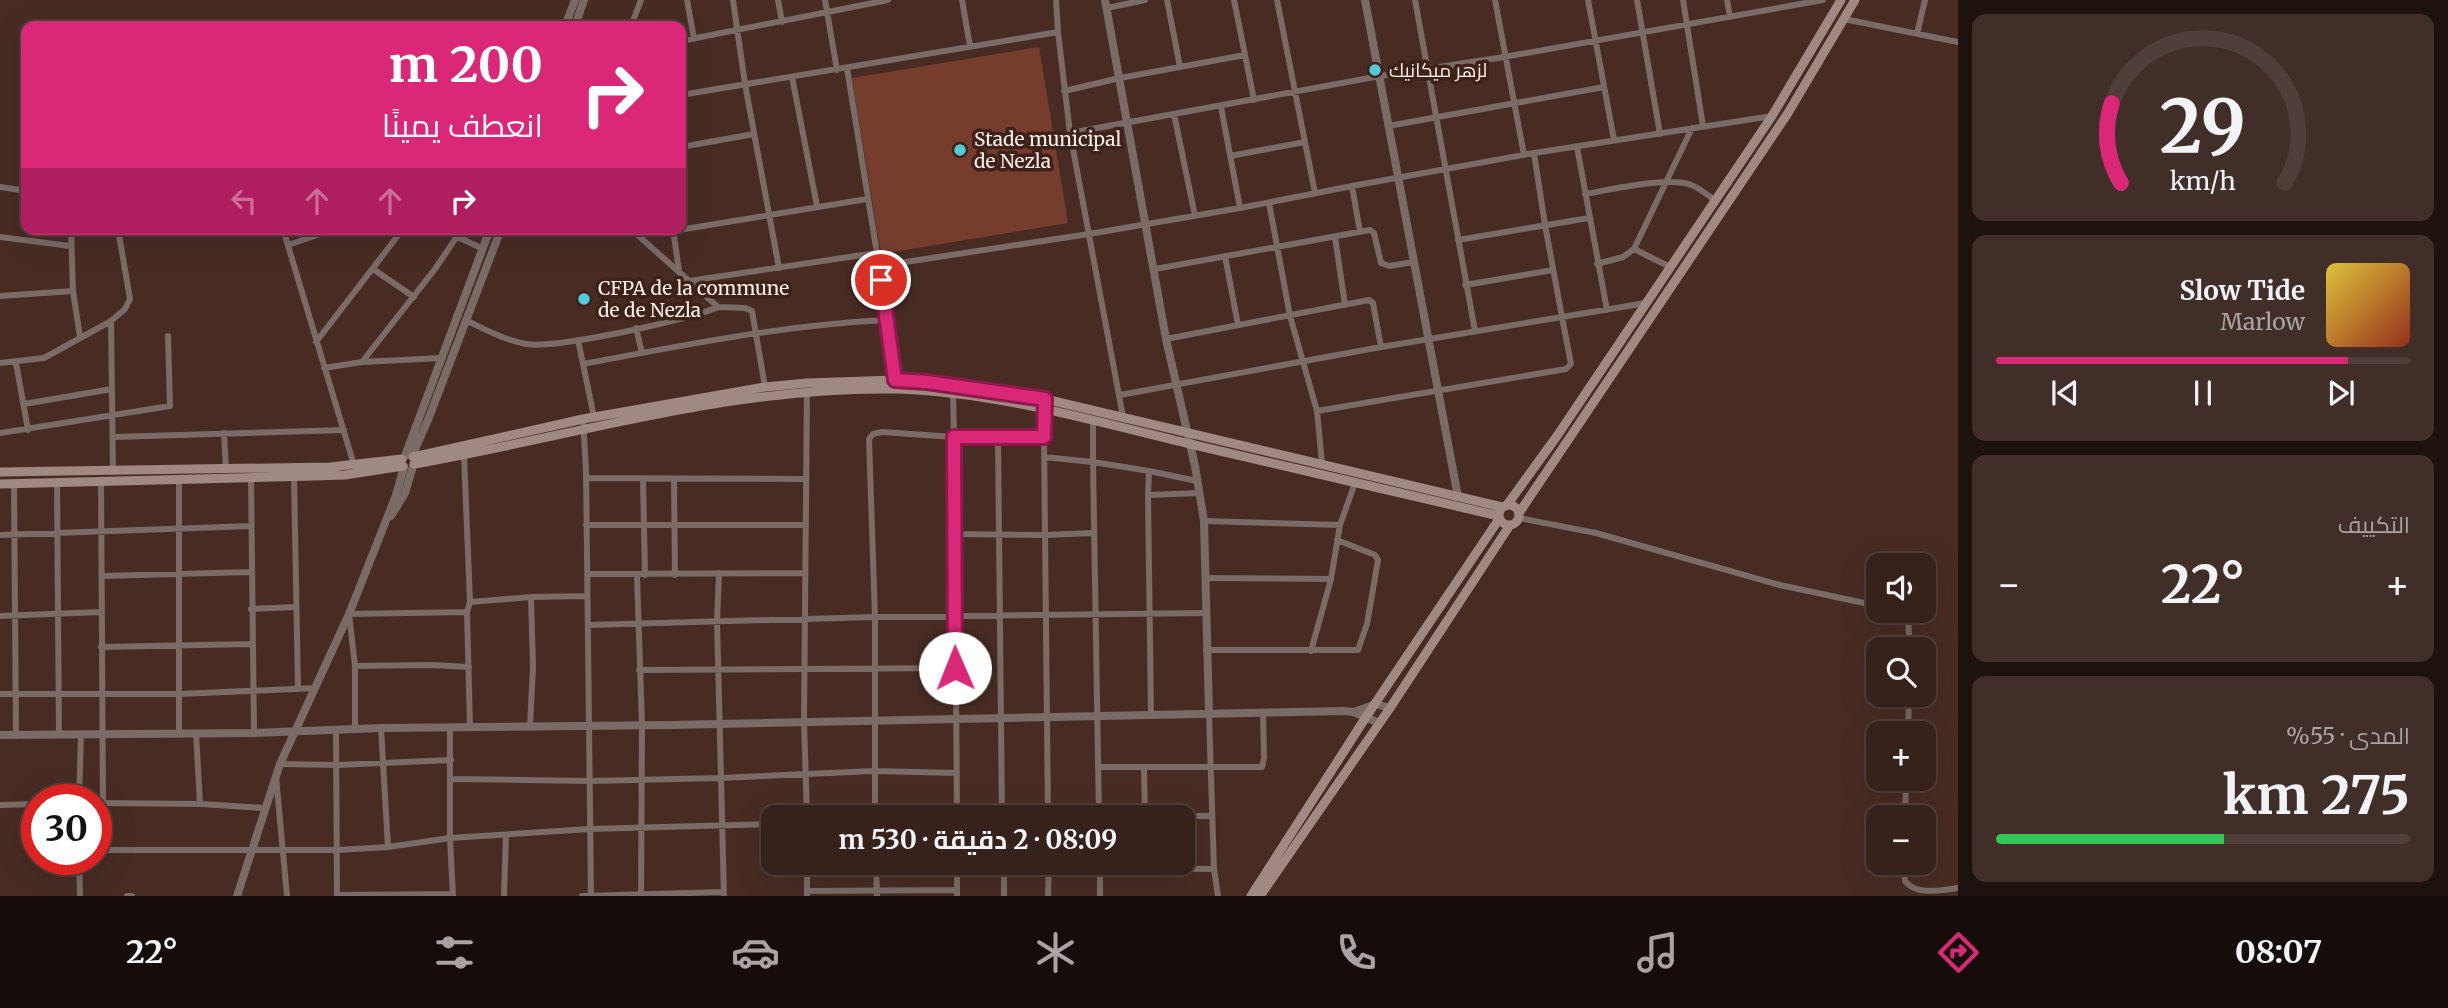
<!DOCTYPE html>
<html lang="ar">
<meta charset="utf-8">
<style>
:root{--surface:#36211b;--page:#412e28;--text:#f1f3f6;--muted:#aaa3a3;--line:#503e3a;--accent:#db2777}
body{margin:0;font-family:Merriweather,Cairo,serif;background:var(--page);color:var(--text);direction:rtl;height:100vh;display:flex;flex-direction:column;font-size:26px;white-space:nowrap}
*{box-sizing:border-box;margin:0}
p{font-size:23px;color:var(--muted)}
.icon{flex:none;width:38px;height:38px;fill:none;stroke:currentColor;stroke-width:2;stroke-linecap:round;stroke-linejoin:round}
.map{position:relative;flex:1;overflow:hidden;direction:ltr}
.details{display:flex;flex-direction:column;gap:14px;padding:14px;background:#1e120f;width:490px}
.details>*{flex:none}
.hud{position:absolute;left:21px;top:21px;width:665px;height:214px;border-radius:14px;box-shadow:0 7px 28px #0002,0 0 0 2px var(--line);direction:rtl;background:#db2777;color:#fff;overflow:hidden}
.fabs{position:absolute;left:1866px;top:553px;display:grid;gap:14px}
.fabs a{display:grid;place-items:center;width:70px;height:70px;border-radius:14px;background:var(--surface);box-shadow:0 7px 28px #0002,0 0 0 2px var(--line);font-size:35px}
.speed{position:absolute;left:21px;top:784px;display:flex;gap:14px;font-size:35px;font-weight:700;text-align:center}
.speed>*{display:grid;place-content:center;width:91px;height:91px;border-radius:50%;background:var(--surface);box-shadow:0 7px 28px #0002,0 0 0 2px var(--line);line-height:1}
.speed .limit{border:10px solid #d22;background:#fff;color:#111}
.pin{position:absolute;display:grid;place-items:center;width:60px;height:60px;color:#fff;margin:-30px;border:4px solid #fff;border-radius:50%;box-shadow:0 2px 7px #0007}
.me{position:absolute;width:77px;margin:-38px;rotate:359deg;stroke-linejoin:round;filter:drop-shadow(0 0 5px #0008)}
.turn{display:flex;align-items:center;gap:24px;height:147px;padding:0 28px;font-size:32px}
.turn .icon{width:91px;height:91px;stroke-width:2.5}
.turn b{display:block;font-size:49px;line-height:60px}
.lanes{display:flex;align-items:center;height:66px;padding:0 28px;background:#0003;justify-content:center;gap:35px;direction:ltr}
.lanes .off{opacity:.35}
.big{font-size:52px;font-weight:700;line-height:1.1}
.details .card{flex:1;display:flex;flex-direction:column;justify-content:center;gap:10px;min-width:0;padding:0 24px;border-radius:14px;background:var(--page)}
.details .dial{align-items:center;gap:0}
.dial svg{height:182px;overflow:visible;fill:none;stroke:var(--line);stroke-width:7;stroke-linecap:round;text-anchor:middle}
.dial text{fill:var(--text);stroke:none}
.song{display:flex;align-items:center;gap:21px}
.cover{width:84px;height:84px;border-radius:10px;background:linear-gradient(135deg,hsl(50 70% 55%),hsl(10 70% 35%))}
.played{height:7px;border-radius:4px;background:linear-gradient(90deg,var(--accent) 85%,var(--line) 85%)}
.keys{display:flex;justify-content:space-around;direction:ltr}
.heat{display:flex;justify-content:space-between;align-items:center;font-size:38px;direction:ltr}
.charge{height:10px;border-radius:5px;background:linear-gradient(90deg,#34c759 55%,var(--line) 0)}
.trip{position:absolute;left:761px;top:805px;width:434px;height:70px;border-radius:14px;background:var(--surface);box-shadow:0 7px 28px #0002,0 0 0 2px var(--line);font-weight:700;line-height:70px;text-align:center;direction:rtl}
.tabs{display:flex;height:112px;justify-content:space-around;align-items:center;background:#160d0b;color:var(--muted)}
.tabs .icon{width:49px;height:49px}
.tabs .active{color:var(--accent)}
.tabs b{font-size:32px;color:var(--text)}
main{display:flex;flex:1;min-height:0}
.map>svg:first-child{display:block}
.green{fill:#763d2d}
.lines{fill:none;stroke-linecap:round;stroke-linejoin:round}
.minor{stroke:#7a6b67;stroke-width:6}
.tertiary{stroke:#7a6b67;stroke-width:8}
.secondary{stroke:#a08982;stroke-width:9}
.route-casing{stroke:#8e194d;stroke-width:18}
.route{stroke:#db2777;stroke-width:12}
.poi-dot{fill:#52cbd8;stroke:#3e221a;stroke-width:2.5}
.labels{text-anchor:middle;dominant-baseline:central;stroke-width:7;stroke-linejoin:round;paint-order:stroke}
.poi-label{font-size:19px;fill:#feefea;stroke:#3e221a;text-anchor:start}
</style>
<main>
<section class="details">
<div class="card dial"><svg viewBox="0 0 100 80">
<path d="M14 69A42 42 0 1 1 86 69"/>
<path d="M14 69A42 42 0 0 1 10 34" stroke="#db2777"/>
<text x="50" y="56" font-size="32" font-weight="700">29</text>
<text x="50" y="72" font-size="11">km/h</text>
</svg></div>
<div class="card">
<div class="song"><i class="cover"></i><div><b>Slow Tide</b><p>Marlow</p></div></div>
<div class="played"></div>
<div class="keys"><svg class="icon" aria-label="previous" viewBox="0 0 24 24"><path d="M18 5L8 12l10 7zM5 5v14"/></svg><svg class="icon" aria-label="pause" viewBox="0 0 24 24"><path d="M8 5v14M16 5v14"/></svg><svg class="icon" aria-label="next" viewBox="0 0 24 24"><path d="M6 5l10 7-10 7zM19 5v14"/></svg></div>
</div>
<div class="card"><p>التكييف</p>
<div class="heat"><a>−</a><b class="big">22°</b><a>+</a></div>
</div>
<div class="card"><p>المدى · 55%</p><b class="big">275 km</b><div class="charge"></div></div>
</section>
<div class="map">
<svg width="1958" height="896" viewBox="0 0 1958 896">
<rect width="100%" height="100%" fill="#482c24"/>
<path class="green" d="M 1039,47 L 1068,223 L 881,254 L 852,78 Z"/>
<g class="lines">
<path class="minor" d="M 687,0 L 694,39
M 733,0 L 745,84 L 779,268
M 778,0 L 782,22
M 825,0 L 837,70
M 962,0 L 970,46
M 1056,0 L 1058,32
M 1167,0 L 1180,67
M 1234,0 L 1254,100
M 1277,0 L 1315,193
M 1415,0 L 1475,331
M 1495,0 L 1524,155
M 1588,0 L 1614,140
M 1637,0 L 1660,134
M 1683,0 L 1703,126
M 1727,0 L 1730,17
M 1107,8 L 1145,0
M 1844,19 L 1958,42
M 631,26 L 641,0
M 1917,34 L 1925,0
M 681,41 L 888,0
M 847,68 L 879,266 L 1089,234 L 1240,208 L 1352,186 L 1534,153 L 1772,116
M 792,77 L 817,206
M 1064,91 L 1120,78 L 1245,55
M 681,95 L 1058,32 L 1070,133 L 1123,417
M 1221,107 L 1240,208
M 1174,114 L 1195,216
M 1388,126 L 1604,87
M 1070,133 L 1380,76 L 1504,57 L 1823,0
M 681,147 L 754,134
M 1577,147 L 1607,310
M 1230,156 L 1305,142
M 1352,186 L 1360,232
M 0,187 L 26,191
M 1585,194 C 1609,190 1670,176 1691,185 C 1700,188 1707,195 1715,200
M 1269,203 L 1290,316 L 1317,411 L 1566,369 L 1571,364 L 1562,317 L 1646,303
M 71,229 L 73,291 L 80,337
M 283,229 L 354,465
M 631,229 L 718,307 L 745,308 L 752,311 L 765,387
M 673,229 L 679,271
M 673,231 L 867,199
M 0,237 L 70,246
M 458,237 L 483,249
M 1335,237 L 1345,305
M 1458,240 L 1589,218
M 288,245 L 335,229
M 1634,249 L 1692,128
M 1225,256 L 1238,325
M 1597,264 L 1623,257 L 1634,249 L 1670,267
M 879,266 L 895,380
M 373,269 L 414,297
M 1155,269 L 1370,230 L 1374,233 L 1381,263 L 1389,266 L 1414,262
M 689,281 L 876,253
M 1465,285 L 1553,270
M 0,296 L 73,291
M 465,320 C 485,329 504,340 526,344 C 555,349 690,320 718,307
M 111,321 L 113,471
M 636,328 L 642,353
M 1166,339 L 1369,300 L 1373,303 L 1381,347
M 578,340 L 594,417
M 316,342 L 403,229
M 362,362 L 435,269 L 462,229
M 0,363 L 44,358 L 111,321 L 125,309 L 130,299 L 118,229
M 16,363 L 28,430
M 583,364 C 684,345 783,325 886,320
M 324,368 L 362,362 L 442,358
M 807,391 L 804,721 L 807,817
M 1120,395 L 1381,347 L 1562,317 L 1545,225 L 1534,153
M 24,404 L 112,389
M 1317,411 L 1322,463
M 583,419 L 586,470 L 591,896
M 0,433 L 170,406 L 168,336
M 224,433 L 226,470
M 113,437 L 344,430
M 1044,437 L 1045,408
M 998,438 L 1002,817
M 464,455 L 470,602 L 467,612 L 470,727
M 1044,457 L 1093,462 L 1093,420
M 1149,471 L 1197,481
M 294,476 L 298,689
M 251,477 L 254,733
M 586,478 L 804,479
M 179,479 L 179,734
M 643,479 L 645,575
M 674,479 L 675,575
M 101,481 L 103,803
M 57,482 L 59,735
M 14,483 L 16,736
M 1148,495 L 1151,714
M 1519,518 L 1596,533 L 1780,585 L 1878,606
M 1204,521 L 1340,525 L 1331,579 L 1311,651
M 586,525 L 805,525
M 1340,525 L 1355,483
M 954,534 L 1045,535 L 1093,533
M 0,535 L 251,526
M 719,573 L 717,621 L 724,896
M 587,574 L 805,573
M 102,576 L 251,572
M 637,576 L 642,725 L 641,896
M 1206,578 L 1331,579
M 470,602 L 531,597
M 251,609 L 296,607
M 1898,611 L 1908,619 L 1910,649
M 0,616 L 101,612
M 588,625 L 875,617 L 1206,613
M 101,647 L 251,644
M 1206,650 L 1358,650 L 1367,624 L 1378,560 L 1375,555 L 1337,540
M 355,666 L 349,614 L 467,612
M 639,670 L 955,668
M 0,694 L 179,694 L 316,688
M 530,726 L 533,667 L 531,597 L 587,596
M 381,728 L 388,847
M 450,728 L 450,838 L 453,896
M 336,729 L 337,896
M 355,729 L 355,666 L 431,665 L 469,667
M 196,733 L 200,804
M 1908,733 L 1909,695
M 280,764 L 338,765 L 451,760
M 1098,767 L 1262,767 L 1264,758 L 1263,713
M 1144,768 L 1145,817
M 276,777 L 287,896
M 451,779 L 590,781 L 720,778 L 874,771 L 957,773
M 79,800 L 81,735
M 96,803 L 200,804 L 264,808
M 0,805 L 37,804
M 1145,816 L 1212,816
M 875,817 L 875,617 L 869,439 L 873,434 L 882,432 L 954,437 L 953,394
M 957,817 L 954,437 L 1044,437 L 1048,817
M 1099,817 L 1093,462 L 1149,471 L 1148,495 L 1200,493
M 1905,817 L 1906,779
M 96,850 L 337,850 L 388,847 L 450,838 L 590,829 L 774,824
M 79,859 L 80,896
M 807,863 L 807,896
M 876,863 L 877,896
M 1004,863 L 1004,896
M 1904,863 L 1905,881 C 1916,896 1942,890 1958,888
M 1214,869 L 1218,896
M 957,873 L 1100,868 L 1100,863
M 807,891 L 957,890
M 337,895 L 453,894
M 127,896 L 132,896
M 504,896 L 506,835
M 582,896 L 723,892
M 957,896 L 957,863
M 1048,896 L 1049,863
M 1100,896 L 1100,868 L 1214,869 L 1209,714"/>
<path class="tertiary" d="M 1105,0 L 1166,339 L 1195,466 L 1204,521 L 1209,714
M 1365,0 L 1458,497
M 565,26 L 575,0
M 575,26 L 584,0
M 405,456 L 490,229
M 412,456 L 428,420 L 501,229
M 391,516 L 405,493 L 413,466
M 1354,712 L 1376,704 L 1390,708
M 0,735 L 254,733 L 381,728 L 671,725 L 1343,711 L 1354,712 L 1379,723
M 237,896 L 280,764 L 349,614 L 395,498 L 404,467"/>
<path class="secondary" d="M 413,457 L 583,419 L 765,387 L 807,383 L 895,380 L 927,382 L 1045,399 L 1502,507
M 414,464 C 574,436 732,386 896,389 C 997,392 1093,421 1190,444 C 1293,467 1396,493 1499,516
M 0,472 L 330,467 L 402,459
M 0,484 L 314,476 L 345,475 L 403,466
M1499 515a10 10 0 1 1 20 0a10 10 0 1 1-20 0Z
M 1507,505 L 1557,436 L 1772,116 L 1841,0
M 1519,513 L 1788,113 L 1855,0
M 1251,896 L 1366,717 L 1499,519
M 1260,896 L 1390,708 L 1510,525"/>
</g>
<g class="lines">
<g class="route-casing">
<path id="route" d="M 881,280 L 895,380 L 927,382 L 1045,399 L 1044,437 L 954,437 L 955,668"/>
</g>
<use href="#route" class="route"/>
</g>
<g class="poi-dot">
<circle cx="1375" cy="70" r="7"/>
<circle cx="960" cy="150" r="7"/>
<circle cx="584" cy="299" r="7"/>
</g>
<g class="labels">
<g class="poi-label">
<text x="1389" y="70">لزهر ميكانيك</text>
<text x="974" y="139">Stade municipal<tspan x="974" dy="22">de Nezla</tspan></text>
<text x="598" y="288">CFPA de la commune<tspan x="598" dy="22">de de Nezla</tspan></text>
</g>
</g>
</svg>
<div class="fabs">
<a><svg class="icon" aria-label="sound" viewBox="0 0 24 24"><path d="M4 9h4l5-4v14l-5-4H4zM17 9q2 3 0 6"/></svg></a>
<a><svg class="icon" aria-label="search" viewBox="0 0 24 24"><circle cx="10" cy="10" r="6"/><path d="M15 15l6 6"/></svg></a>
<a>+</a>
<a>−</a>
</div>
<div class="speed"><div class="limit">30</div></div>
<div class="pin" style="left:881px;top:280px;background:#d93025"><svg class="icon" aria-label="arrive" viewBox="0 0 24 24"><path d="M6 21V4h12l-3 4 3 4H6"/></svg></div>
<svg class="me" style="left:955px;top:668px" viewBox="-20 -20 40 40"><circle r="19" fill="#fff"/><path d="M0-13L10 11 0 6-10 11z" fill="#db2777"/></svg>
<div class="trip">08:09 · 2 دقيقة · 530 m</div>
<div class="hud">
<div class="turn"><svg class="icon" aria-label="right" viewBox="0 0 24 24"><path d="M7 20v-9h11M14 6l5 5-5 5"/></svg><div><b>200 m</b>انعطف يمينًا</div></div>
<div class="lanes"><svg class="icon off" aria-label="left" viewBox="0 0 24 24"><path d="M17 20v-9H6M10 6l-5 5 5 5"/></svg><svg class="icon off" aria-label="ahead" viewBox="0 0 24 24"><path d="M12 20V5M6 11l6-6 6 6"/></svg><svg class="icon off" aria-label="ahead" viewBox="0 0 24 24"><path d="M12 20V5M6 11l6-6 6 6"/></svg><svg class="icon" aria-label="right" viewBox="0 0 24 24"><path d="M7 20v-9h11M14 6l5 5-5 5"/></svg></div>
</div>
</div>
</main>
<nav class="tabs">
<b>08:07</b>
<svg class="icon active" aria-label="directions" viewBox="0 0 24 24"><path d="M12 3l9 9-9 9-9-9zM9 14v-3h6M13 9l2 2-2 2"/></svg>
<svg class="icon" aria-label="music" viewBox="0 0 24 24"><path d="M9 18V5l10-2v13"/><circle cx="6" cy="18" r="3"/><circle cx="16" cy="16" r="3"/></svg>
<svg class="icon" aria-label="phone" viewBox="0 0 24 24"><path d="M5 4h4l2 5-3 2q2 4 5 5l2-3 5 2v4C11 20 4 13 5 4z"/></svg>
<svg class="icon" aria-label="climate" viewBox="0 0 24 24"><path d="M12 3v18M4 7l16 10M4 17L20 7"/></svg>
<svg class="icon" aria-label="car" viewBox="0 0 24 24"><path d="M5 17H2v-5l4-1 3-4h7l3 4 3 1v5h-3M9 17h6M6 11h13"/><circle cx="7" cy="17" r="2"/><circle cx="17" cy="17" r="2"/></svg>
<svg class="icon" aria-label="filters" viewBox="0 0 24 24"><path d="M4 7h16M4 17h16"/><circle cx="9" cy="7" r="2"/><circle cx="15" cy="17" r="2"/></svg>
<b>22°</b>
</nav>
